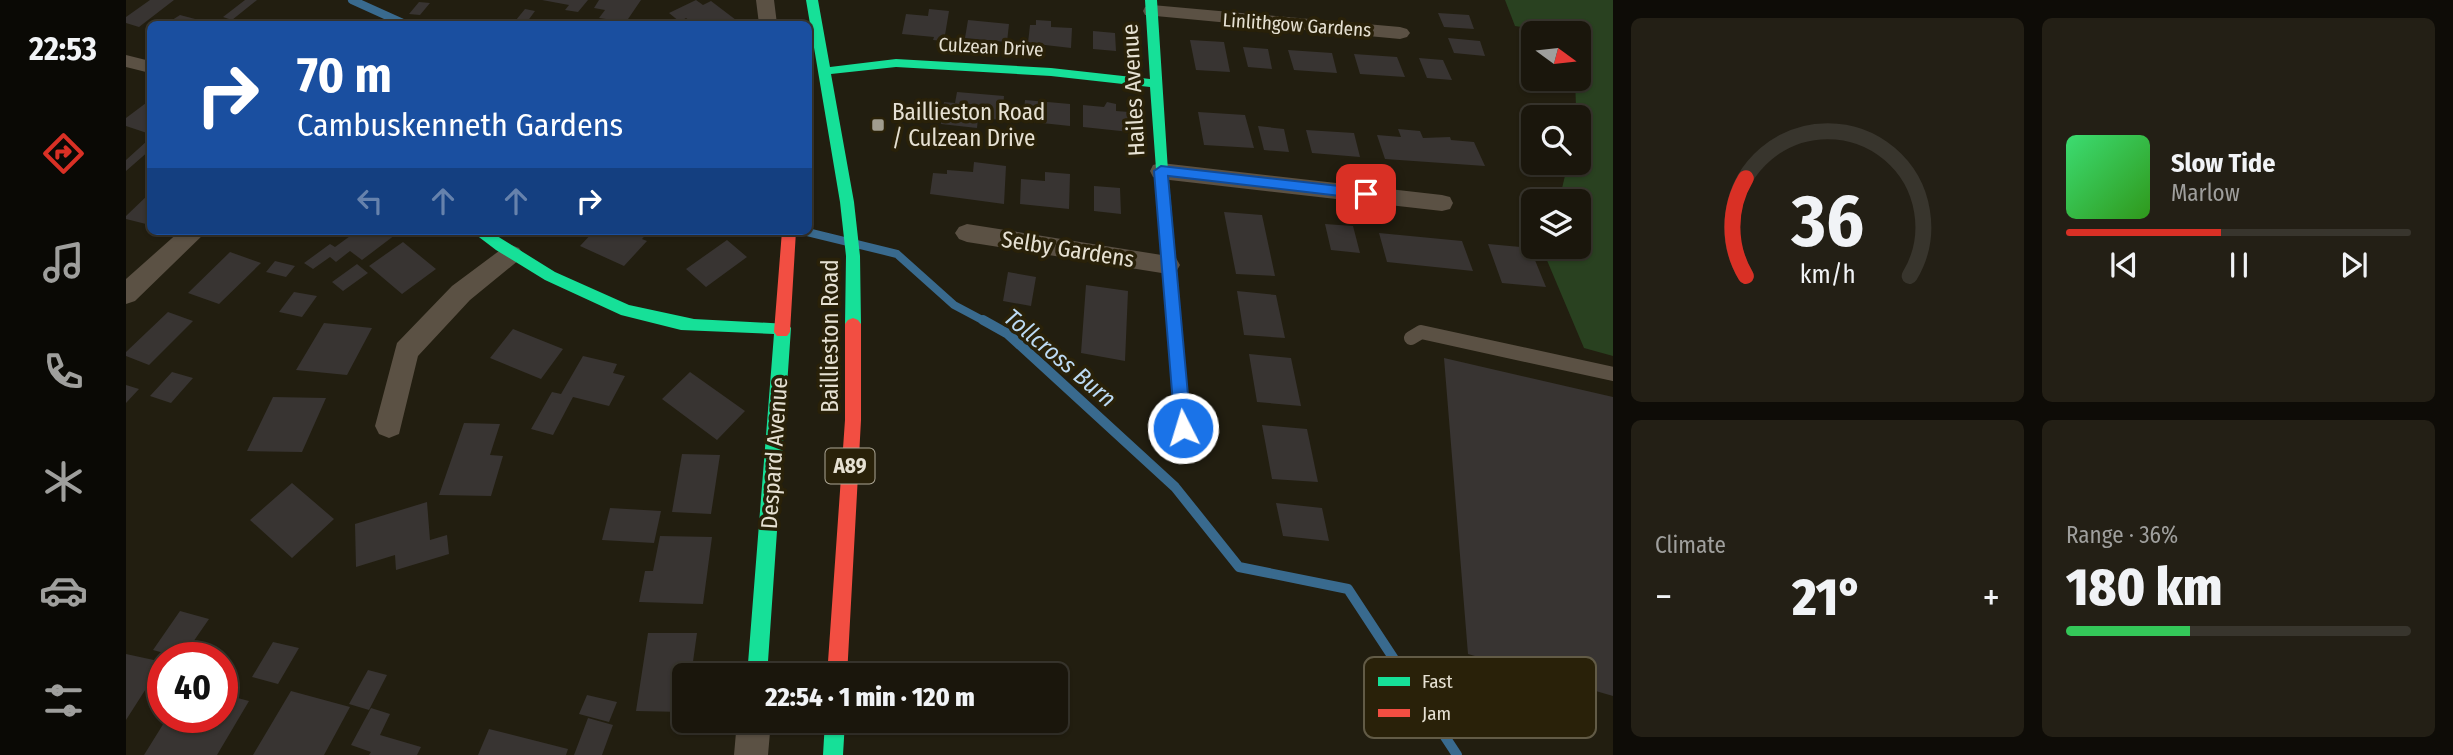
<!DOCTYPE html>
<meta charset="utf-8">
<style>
:root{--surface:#1a160c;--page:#231f15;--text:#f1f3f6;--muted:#9f9f9d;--line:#38352d;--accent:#d93025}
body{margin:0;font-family:"Fira Sans Condensed",sans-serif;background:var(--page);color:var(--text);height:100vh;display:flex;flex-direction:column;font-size:26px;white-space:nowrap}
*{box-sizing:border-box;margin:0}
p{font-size:23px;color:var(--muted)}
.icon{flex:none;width:38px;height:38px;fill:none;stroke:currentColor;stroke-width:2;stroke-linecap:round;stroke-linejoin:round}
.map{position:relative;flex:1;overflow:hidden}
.side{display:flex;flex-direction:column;gap:18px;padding:18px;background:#0e0c07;width:840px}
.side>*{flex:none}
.banner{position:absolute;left:21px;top:21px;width:665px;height:214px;border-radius:10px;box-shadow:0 2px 5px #0004,0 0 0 2px var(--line);background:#1a4fa0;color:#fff;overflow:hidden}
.needle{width:46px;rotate:105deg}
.controls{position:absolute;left:1395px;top:21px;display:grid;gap:14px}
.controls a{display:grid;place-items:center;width:70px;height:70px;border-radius:10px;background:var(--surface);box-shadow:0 2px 5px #0004,0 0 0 2px var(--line);font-size:35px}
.speed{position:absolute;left:21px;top:642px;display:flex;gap:14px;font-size:35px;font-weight:700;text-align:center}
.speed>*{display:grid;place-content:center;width:91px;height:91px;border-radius:50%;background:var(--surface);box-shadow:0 2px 5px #0004,0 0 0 2px var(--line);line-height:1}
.speed .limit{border:10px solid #d22;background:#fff;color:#111}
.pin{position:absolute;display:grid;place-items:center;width:60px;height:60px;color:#fff;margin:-30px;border-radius:14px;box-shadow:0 4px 10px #0006}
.me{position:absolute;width:77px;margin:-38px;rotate:355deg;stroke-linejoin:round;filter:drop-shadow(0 0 5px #0008)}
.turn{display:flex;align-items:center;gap:24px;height:147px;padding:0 35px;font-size:32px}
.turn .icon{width:91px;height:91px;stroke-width:2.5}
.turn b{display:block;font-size:49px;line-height:60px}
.lanes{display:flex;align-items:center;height:66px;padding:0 35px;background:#0003;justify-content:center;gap:35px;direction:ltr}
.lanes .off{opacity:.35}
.big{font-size:52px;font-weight:800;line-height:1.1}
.side .tile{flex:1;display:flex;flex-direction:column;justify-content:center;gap:10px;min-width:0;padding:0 24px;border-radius:10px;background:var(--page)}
.side .dial{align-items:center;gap:0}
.dial svg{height:182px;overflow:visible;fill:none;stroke:var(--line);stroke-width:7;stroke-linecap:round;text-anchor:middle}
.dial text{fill:var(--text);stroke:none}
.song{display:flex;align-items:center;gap:21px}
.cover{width:84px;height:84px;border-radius:10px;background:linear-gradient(135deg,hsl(140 70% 55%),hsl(110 70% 35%))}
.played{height:7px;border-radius:4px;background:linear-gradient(90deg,var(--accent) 45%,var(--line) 45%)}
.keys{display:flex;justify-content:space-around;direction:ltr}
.heat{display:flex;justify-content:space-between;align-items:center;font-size:38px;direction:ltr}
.charge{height:10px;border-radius:5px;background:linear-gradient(90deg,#34c759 36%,var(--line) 0)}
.side .tiles{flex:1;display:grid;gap:18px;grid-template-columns:repeat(2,1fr)}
.trip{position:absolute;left:546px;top:663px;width:396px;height:70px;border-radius:10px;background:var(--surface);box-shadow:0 2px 5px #0004,0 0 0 2px var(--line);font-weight:800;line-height:70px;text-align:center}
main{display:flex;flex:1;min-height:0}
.tab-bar{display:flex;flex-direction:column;width:126px;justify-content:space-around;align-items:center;background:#0a0905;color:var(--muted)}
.tab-bar .icon{width:49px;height:49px}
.tab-bar .active{color:var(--accent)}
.tab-bar b{font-size:32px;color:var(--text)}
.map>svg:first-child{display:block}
.green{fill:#294120}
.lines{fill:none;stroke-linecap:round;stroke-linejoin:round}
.stream-far1{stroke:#396a8e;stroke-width:8}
.stream{stroke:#396a8e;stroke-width:10}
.building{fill:#383432}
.lane{stroke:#5b5144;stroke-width:14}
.street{fill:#5b5144;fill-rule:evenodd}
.fast{fill:#16e098;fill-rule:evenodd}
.jam{fill:#f24e42;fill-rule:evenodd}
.route{fill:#1a73e8;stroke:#114b97;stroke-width:2}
.poi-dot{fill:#a19d8f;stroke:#292109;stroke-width:2.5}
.labels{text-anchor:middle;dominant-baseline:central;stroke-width:7;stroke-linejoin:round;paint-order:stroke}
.far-street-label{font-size:19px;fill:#e6e1d3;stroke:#292109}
.shield{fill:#292109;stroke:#ada796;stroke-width:2}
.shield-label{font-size:21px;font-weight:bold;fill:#e6e1d3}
.street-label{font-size:23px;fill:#e6e1d3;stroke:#292109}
.poi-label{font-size:23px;fill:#e6e1d3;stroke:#292109;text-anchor:start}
.water-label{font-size:24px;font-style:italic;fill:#bcdaf3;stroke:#292109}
.key{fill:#292109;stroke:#625b46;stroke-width:2}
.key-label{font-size:19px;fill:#e6e1d3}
</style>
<main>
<nav class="tab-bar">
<b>22:53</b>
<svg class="icon active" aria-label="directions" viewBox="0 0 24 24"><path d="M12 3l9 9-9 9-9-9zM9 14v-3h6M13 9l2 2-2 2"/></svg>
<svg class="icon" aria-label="music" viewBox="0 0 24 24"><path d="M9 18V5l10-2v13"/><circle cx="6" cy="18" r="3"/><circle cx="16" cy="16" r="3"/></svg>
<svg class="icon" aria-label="phone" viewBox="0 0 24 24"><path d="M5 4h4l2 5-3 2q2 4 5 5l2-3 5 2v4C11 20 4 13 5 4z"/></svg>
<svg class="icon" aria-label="climate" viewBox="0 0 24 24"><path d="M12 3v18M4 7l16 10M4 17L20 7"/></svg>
<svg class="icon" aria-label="car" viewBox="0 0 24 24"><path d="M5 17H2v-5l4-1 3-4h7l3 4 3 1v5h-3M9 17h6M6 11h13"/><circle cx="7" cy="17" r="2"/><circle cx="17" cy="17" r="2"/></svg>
<svg class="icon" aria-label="filters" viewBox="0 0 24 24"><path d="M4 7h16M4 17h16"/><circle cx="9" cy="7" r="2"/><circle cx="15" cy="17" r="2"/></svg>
</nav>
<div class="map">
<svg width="1487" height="755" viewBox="0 0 1487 755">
<rect width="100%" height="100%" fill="#221e10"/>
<path class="green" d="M 1379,0 L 1487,0 L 1487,356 L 1458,348 L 1420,258 L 1423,247 L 1452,247 L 1452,201 L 1433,201 L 1442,163 L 1452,163 L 1449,79 L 1452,79 L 1452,33 L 1431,33 L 1389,26 Z"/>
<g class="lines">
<path class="stream-far1" d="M 226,0 L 279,24
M 677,231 L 771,254 L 828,305 L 860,322"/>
<path class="stream" d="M 857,320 L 882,334 L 1049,487 L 1113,567 L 1222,589 L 1331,755"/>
</g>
<path class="building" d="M 24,0 L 48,0 L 13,27 L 0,23 L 0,17 Z
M 119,0 L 131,0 L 106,20 L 97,17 Z
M 416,0 L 462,0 L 452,12 L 439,10 L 443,5 Z
M 473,0 L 515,0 L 500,22 L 473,18 L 479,10 L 468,8 Z
M 570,0 L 577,5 L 585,1 L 610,20 L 602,24 L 568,24 L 560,18 L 554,22 L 543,13 Z
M 293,2 L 304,3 L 294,15 L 283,14 Z
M 399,9 L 409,11 L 401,22 L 390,20 Z
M 803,9 L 823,11 L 818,41 L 807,40 L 808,37 L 776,34 L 780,14 L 802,16 Z
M 1312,13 L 1343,15 L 1348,29 L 1318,27 Z
M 54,15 L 88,24 L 40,24 Z
M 842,20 L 883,24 L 881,42 L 839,38 Z
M 910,20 L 925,21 L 925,27 L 946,28 L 945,48 L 902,43 L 904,25 L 910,25 Z
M 967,31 L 989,33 L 990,51 L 967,49 Z
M 1322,38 L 1354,41 L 1359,56 L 1328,53 Z
M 1064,40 L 1098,42 L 1104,72 L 1070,70 Z
M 1117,47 L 1142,49 L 1146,69 L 1122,67 Z
M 1162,50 L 1206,53 L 1211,73 L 1168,70 Z
M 1228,54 L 1271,57 L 1279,77 L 1234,74 Z
M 1293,58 L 1317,60 L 1326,80 L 1301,78 Z
M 831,92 L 878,96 L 876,120 L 852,118 L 851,128 L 815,124 L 818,102 L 829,103 Z
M 899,100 L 944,104 L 944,126 L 897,121 Z
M 981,102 L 990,104 L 990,111 L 1003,112 L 1004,132 L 957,127 L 957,105 L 978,107 Z
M 20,103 L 24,104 L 24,134 L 0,126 L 0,118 Z
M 1072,112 L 1119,115 L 1128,148 L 1078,145 Z
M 1132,126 L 1158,129 L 1163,152 L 1138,150 Z
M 1272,129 L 1294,131 L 1297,138 L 1324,137 L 1325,140 L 1348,142 L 1359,166 L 1259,159 L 1251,135 L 1275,137 Z
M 1180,130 L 1228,133 L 1234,157 L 1186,153 Z
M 21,141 L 24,142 L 24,150 L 0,171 L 0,160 Z
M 848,162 L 880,166 L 878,204 L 804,194 L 807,173 L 821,174 L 821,170 L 847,172 Z
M 919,172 L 944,174 L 943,209 L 894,204 L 895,179 L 919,181 Z
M 968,186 L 994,188 L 995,214 L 968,211 Z
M 24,193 L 24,225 L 0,219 L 0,216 Z
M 1098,212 L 1136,215 L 1149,276 L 1110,274 Z
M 1199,224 L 1227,226 L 1234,253 L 1205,250 Z
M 231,231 L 263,231 L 269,235 L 236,260 L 224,251 L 210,262 L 204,257 L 187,269 L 178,263 L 204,244 L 209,247 Z
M 468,231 L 523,231 L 516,239 L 521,241 L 498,266 L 454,246 Z
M 1253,233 L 1336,241 L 1347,271 L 1261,262 Z
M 601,240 L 621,257 L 580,287 L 560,269 Z
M 277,242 L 310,269 L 276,294 L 243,266 Z
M 1362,244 L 1404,248 L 1420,287 L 1376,283 Z
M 104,252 L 135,263 L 93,304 L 62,293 Z
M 149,261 L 169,266 L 160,277 L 140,272 Z
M 231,264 L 242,273 L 217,291 L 206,282 Z
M 882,272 L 910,277 L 905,306 L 877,301 Z
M 960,285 L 1002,291 L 999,361 L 955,353 Z
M 1111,291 L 1150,295 L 1159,338 L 1118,335 Z
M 168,292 L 191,296 L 176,317 L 153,312 Z
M 42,312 L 67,321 L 23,365 L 0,356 L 0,352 Z
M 198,323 L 246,328 L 221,375 L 170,370 Z
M 387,329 L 437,349 L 415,379 L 364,358 Z
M 1123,354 L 1165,358 L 1175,406 L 1131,402 Z
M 457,356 L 491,364 L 487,373 L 499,376 L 483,406 L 447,397 L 427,435 L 405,429 L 426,392 L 435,394 Z
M 1318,358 L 1487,397 L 1487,696 L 1342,654 Z
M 46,372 L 67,378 L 45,403 L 24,396 Z
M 564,372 L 619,411 L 591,440 L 536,399 Z
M 0,385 L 13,389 L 0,403 Z
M 147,397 L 200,398 L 176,452 L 121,451 Z
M 338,423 L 374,424 L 364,455 L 377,456 L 365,496 L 313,495 Z
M 1136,425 L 1181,429 L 1192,482 L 1146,479 Z
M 556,454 L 594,455 L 585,514 L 546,512 Z
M 166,483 L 208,519 L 166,558 L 124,520 Z
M 301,502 L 304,540 L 321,535 L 323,554 L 270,570 L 269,555 L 230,567 L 229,524 Z
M 1150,503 L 1196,508 L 1203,541 L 1157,536 Z
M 484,508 L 535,511 L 528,543 L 476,540 Z
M 534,536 L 586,537 L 577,604 L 513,602 L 519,571 L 527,571 Z
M 54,611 L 83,619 L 56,658 L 27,650 Z
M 522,633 L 571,633 L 565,676 L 558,676 L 558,712 L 510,711 Z
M 147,642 L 173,648 L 152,684 L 126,677 Z
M 0,654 L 37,662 L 0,720 Z
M 242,670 L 261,675 L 243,710 L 223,704 Z
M 165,691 L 224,707 L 198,755 L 127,755 Z
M 96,694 L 123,701 L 91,755 L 18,755 L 41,718 L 96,718 Z
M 461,695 L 491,702 L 483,722 L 453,714 Z
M 245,708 L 264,714 L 254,735 L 295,747 L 291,755 L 243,755 L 245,752 L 225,745 Z
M 462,718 L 487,725 L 476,755 L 448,755 Z
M 363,729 L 442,749 L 440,755 L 352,755 Z"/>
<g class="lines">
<path class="lane" d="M 1285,338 L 1295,332 L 1487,374"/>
<path class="street" d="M 630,0 L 648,0 L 651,24 L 633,24 Z
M 1026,5 L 1274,27 L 1281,29 L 1284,33 L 1281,37 L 1274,39 L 1019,15 L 1017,11 L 1019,7 Z
M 0,55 L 24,61 L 24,73 L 0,67 Z
M 1035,163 L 1316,195 L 1324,197 L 1327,203 L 1324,209 L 1316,211 L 1035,179 L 1027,177 L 1024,171 L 1027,165 Z
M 841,224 L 1042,256 L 1050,258 L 1054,265 L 1050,272 L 1042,274 L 841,242 L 833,239 L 829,233 L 833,227 Z
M 54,231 L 81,231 L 9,301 L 0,304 L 0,279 Z
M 385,245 L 393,248 L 397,254 L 393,260 L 344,300 L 292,356 L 273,434 L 263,438 L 253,434 L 249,426 L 271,343 L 326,286 L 377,248 Z
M 611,721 L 645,721 L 642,755 L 608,755 Z"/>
<path class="fast" d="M 680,0 L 692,0 L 704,67 L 770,59 L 925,68 L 1024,79 L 1019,0 L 1031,0 L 1042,171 L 1065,428 L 1063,433 L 1057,435 L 1051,433 L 1049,428 L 1024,87 L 925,76 L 770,67 L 705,74 L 728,202 L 734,256 L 735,324 L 732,328 L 722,328 L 719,324 L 720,256 L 714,202 Z
M 345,231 L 363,231 L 429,272 L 503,305 L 568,319 L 662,324 L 665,328 L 641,676 L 621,676 L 648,334 L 555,330 L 495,315 L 419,280 L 370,250 Z
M 699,721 L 719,721 L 717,755 L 697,755 Z"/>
<path class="jam" d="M 656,231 L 670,231 L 664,332 L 661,336 L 651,336 L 648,332 Z
M 727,318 L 732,320 L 735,324 L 735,420 L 721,676 L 701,676 L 719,420 L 719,324 L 722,320 Z"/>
</g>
<path class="route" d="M 1035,166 L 1240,189 L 1247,194 L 1240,199 L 1042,176 L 1065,428 L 1063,433 L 1057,435 L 1051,433 L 1049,428 L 1028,171 Z"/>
<rect class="poi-dot" x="745" y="118" width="14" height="14" rx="3.5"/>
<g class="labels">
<g class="far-street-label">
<text transform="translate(1171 25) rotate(4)">Linlithgow Gardens</text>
<text transform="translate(865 47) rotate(3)">Culzean Drive</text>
</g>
<rect class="shield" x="699.5" y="448.5" width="49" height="35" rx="5"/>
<g class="shield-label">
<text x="724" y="466">A89</text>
</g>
<g class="street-label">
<text transform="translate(1007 90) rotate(-93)">Hailes Avenue</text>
<text transform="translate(942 249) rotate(9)">Selby Gardens</text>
<text transform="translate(704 336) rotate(-90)">Baillieston Road</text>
<text transform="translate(648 453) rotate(-86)">Despard Avenue</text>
</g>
<g class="poi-label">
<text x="766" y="112">Baillieston Road<tspan x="766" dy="26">/ Culzean Drive</tspan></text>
</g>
<g class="water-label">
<text transform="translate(934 358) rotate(40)">Tollcross Burn</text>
</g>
</g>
<rect x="1238" y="657" width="232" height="81" rx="10" class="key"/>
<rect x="1252" y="677" width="32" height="9" fill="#16e098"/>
<rect x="1252" y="709" width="32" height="8" fill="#f24e42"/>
<g class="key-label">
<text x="1296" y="688">Fast</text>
<text x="1296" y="720">Jam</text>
</g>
</svg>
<div class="controls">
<a><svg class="needle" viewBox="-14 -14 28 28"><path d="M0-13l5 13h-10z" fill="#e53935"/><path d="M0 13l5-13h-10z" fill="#9f9f9d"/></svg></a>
<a><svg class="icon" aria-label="search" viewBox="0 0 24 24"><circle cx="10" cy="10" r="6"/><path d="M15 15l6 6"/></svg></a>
<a><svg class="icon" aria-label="layers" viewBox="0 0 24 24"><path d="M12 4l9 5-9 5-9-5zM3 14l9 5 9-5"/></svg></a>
</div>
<div class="speed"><div class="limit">40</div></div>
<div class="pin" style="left:1240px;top:194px;background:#d93025"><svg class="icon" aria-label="arrive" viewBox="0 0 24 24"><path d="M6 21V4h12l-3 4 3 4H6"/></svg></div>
<svg class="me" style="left:1057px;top:428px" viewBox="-20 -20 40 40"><circle r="17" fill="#1a73e8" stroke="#fff" stroke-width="3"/><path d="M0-11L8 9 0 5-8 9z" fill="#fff"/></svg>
<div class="trip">22:54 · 1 min · 120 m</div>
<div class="banner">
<div class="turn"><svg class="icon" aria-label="right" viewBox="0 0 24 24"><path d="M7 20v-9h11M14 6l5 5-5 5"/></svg><div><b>70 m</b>Cambuskenneth Gardens</div></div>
<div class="lanes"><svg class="icon off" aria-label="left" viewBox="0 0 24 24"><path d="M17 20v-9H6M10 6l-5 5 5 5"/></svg><svg class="icon off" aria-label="ahead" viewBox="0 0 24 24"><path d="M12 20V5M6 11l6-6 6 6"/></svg><svg class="icon off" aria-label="ahead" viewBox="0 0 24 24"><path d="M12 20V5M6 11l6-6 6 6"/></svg><svg class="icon" aria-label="right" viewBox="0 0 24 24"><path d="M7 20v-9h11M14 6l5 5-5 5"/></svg></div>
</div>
</div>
<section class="side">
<div class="tiles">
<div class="tile dial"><svg viewBox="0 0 100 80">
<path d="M14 69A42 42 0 1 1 86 69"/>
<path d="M14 69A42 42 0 0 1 14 26" stroke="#d93025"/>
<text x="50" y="56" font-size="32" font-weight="700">36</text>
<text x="50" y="72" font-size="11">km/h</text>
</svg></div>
<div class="tile">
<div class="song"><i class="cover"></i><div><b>Slow Tide</b><p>Marlow</p></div></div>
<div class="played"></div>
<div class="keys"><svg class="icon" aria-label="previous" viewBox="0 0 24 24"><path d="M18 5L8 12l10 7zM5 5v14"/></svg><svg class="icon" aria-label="pause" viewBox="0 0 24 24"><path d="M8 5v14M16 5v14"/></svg><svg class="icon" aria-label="next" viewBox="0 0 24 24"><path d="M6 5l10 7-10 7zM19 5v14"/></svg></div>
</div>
<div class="tile"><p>Climate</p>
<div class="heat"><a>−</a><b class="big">21°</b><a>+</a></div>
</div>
<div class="tile"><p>Range · 36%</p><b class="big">180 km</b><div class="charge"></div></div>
</div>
</section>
</main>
